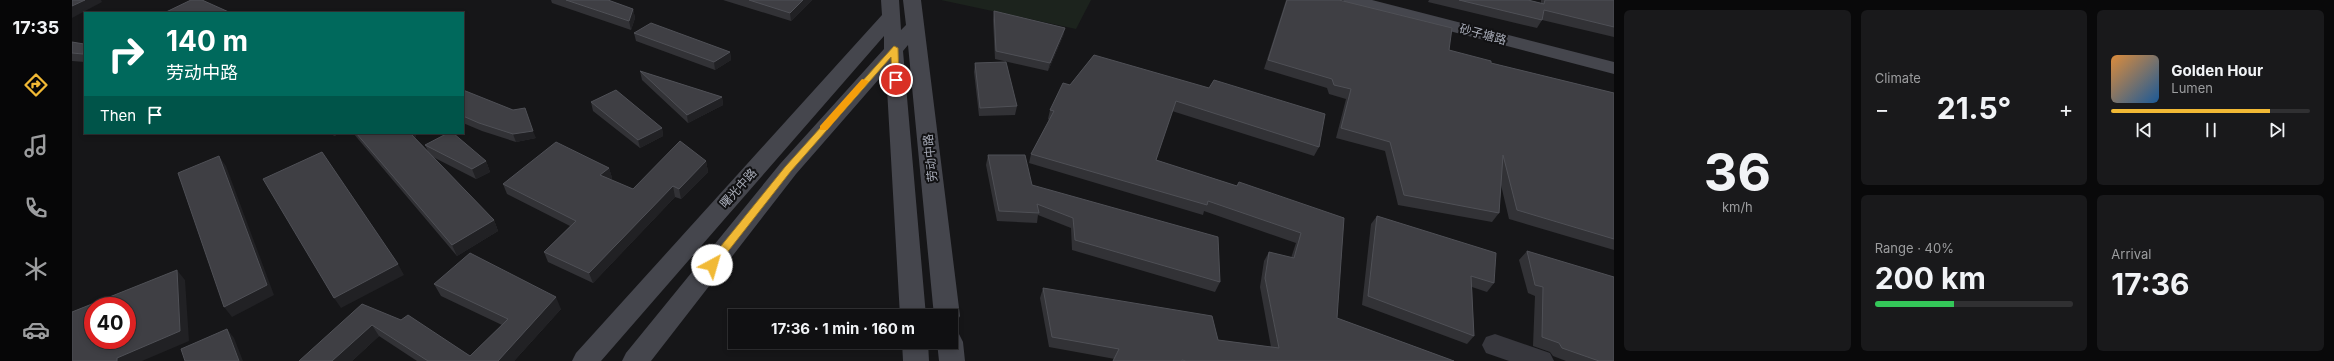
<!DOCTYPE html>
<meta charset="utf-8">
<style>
:root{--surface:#101012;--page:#19191b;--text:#f1f3f6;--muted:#9c9d9f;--line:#303032;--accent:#f1b935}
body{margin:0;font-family:Inter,"Noto Sans SC",sans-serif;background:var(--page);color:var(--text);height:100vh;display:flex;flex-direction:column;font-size:15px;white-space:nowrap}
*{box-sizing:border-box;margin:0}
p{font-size:13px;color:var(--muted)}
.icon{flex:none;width:22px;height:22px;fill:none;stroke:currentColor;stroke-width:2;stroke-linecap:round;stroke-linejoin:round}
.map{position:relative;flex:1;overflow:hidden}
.details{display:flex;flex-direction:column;gap:10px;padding:10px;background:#09090a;width:720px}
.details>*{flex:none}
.hud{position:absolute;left:12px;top:12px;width:380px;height:122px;border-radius:0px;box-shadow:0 2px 6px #0003,0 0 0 1px var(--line);background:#00695c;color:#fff;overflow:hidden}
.speed{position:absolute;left:12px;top:297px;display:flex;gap:8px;font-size:20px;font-weight:700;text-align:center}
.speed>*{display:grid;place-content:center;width:52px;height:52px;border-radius:50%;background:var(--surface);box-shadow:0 2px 6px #0003,0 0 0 1px var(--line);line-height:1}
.speed .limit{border:6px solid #d22;background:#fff;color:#111}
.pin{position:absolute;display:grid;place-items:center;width:34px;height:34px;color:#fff;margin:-17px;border:2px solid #fff;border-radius:50%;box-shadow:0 1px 4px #0007}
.me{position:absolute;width:44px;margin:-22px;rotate:39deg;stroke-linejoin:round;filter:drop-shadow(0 0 3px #0008)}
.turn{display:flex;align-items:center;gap:14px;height:84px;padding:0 16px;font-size:18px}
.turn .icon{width:52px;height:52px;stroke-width:2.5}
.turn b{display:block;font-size:28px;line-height:34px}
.then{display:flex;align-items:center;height:38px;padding:0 16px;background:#0003;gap:8px;font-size:15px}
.big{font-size:30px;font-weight:700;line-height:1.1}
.details .card{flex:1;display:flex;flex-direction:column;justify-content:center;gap:6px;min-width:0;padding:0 14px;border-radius:6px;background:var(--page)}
.details .dial{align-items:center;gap:0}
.dial b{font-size:52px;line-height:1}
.song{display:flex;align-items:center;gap:12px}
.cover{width:48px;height:48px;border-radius:6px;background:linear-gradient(135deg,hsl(30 70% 55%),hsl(210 70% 35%))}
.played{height:4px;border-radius:2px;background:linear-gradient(90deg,var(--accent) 80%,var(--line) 80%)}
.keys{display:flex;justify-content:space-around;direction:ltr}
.heat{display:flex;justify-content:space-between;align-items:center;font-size:22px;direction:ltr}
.charge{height:6px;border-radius:3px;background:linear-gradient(90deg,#34c759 40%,var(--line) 0)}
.details .tiles{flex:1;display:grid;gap:10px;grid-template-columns:repeat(3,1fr)}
.card:first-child{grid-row:span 2}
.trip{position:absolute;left:656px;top:309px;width:230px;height:40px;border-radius:0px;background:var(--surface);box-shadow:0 2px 6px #0003,0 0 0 1px var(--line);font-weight:700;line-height:40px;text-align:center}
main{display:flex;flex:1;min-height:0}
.tabs{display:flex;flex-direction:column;width:72px;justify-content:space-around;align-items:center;background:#060607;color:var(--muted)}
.tabs .icon{width:28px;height:28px}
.tabs .selected{color:var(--accent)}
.tabs b{font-size:18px;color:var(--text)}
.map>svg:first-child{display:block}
.green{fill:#1c231d}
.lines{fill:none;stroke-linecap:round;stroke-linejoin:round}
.street{fill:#37373d;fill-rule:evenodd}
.secondary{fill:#45464d;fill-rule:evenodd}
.wall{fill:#323236}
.shaded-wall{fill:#212124}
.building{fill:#3f3f44;stroke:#4f5056;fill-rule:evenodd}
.route{fill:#f1b935;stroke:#9d7822}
.slow{fill:#f59e0b}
.labels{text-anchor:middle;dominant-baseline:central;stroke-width:4;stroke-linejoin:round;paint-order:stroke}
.street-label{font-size:12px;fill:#a8acb8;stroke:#111113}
</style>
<main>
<nav class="tabs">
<b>17:35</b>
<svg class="icon selected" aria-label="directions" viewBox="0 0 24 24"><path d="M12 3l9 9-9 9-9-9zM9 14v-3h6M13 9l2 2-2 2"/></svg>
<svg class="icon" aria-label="music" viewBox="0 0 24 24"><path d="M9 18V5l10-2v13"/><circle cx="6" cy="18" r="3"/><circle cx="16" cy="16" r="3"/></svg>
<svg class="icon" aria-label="phone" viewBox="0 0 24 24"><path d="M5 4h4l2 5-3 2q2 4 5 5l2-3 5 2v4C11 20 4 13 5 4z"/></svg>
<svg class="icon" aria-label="climate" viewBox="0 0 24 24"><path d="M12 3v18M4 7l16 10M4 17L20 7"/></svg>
<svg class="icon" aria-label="car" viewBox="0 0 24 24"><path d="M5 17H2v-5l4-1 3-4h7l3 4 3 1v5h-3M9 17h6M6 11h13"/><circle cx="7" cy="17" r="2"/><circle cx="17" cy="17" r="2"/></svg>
</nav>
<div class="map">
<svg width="1542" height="361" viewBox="0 0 1542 361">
<rect width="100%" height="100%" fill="#161618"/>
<path class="green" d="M 869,0 L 1019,0 L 1004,29 Z"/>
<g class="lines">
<path class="street" d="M 1423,334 L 1478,353 L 1482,361 L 1437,361 L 1414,353 L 1410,345 L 1414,337 Z"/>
<path class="secondary" d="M 809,0 L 827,0 L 829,30 L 834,25 L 831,0 L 849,0 L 888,316 L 884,323 L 879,325 L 879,316 L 862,316 L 836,45 L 831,51 L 854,316 L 828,316 L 814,71 L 724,174 L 579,361 L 550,361 L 554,353 L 708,164 L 812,49 L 812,36 L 529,361 L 500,361 L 504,353 L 810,15 Z
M 1271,0 L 1300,0 L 1542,62 L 1542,74 L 1274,4 Z
M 879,331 L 887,334 L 891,342 L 893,361 L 867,361 L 865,342 L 879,342 Z
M 830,342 L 856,342 L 857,361 L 831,361 Z"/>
</g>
<path class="wall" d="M 479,0 L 536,0 L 561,9 L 563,18 L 559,30 L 480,3 Z
M 651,0 L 740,0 L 719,21 Z
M 1214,0 L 1267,0 L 1377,50 L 1419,63 L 1542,93 L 1542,250 L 1437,219 L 1429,185 L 1427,213 L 1420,222 L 1326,205 L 1313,151 L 1264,138 L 1274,99 L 1257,94 L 1255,88 L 1192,69 Z
M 1357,0 L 1456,0 L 1469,3 L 1469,0 L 1542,0 L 1542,37 L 1470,20 L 1465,28 L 1356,2 Z
M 922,11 L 993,28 L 991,36 L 976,71 L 923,59 L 921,20 Z
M 562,33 L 658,52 L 659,60 L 643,70 L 564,41 Z
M 0,42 L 13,45 L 13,62 L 0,61 Z
M 1022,55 L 1247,147 L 1242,156 L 1100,111 L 1084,160 L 1165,186 L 1272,218 L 1265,318 L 1382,361 L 1041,361 L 1043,359 L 977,347 L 968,298 L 971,288 L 1146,340 L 1199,347 L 1188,287 L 1192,261 L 1197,252 L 1219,258 L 1224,243 L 1132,211 L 1131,215 L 957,163 L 959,154 L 977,120 L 976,119 L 978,110 Z
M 903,63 L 945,106 L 943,115 L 907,116 L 902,72 Z
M 568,71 L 650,97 L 651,105 L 616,123 L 570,80 Z
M 391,90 L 464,138 L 444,142 L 410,131 L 391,123 Z
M 519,102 L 590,128 L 591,136 L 568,148 L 521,111 Z
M 256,133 L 266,133 L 263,136 Z
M 281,133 L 343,133 L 344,136 L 343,138 L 356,151 L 353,145 L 414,161 L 418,172 L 404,179 L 361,157 L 422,220 L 426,231 L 385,256 Z
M 916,155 L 960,185 L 1148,282 L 1143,292 L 1000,250 L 999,228 L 966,215 L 965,223 L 925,221 L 914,165 Z
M 634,161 L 636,172 L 609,199 L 603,197 L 521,283 L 476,262 L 472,252 L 498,226 L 435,194 L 431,184 L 537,168 L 540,178 L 538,180 L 561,189 Z
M 1305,216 L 1422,283 L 1415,292 L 1400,287 L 1402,336 L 1395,344 L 1290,305 L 1299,224 Z
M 1455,251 L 1542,361 L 1494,361 L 1481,356 L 1478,352 L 1461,346 L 1463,296 L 1456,293 L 1447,260 Z
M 362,284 L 489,309 L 442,361 L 345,361 L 307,336 L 280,361 L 290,304 L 398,356 L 430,325 L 369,296 Z"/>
<path class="shaded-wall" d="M 13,0 L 29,0 L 30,2 L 0,18 L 0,6 Z
M 731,0 L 740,0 L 719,21 L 718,13 Z
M 561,9 L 563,18 L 559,30 L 557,21 Z
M 993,28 L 991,36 L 976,71 L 978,63 Z
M 12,44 L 13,45 L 13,57 L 11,54 Z
M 658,52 L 659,60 L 643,70 L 642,62 Z
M 650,97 L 651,105 L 616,123 L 615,115 Z
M 590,128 L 591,136 L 568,148 L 566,140 Z
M 461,131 L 464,138 L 444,142 L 441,134 Z
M 261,133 L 266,133 L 263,136 Z
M 337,133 L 343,133 L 344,136 L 340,141 Z
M 147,156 L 154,166 L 202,295 L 160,317 L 152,307 Z
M 414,161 L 418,172 L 404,179 L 400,169 Z
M 634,161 L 636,172 L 609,199 L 607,189 Z
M 537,168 L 540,178 L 531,186 L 528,175 Z
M 601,186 L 603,197 L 521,283 L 517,273 Z
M 422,220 L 426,231 L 385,256 L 380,245 Z
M 326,264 L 332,275 L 269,308 L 262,298 Z
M 105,270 L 113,280 L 117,341 L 70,361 L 45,361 L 45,358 Z
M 484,297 L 489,309 L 442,361 L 426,361 Z
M 300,325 L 307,336 L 280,361 L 260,361 Z
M 155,329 L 162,338 L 171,361 L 167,361 Z"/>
<path class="building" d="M 0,0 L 13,0 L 0,6 Z
M 119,0 L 130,0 L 159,13 L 92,13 Z
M 494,0 L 536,0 L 561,9 L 557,21 Z
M 677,0 L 731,0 L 718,13 Z
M 1215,0 L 1267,0 L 1380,28 L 1377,50 L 1419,61 L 1419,63 L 1542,93 L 1542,239 L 1445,210 L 1431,155 L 1427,213 L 1332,195 L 1318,142 L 1269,128 L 1279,89 L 1262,85 L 1260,79 L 1196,60 Z
M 1387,0 L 1456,0 L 1472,4 L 1473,0 L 1542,0 L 1542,27 L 1472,10 L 1470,20 Z
M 922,11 L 993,28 L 978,63 L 924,51 Z
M 579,23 L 658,52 L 642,62 L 562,33 Z
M 0,42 L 12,44 L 11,54 L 0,53 Z
M 1022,55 L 1137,88 L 1142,80 L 1253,114 L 1247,147 L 1104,101 L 1084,160 L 1165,186 L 1167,182 L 1272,218 L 1265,318 L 1382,361 L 1114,361 L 1110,360 L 1110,361 L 1041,361 L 1047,349 L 980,337 L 971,288 L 1140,316 L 1146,340 L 1207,348 L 1193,278 L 1197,252 L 1222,258 L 1229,233 L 1136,201 L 1135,205 L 959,154 L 982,111 L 978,110 L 991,83 L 998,85 Z
M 934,62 L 945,106 L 908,108 L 903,63 Z
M 568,71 L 650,97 L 615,115 Z
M 391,90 L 441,110 L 453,108 L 461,131 L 441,134 L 407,123 L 391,116 Z
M 544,90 L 590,128 L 566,140 L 519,102 Z
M 284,133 L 338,133 L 422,220 L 380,245 Z
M 376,133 L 381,133 L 414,161 L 400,169 L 353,145 Z
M 608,141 L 634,161 L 607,189 L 601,186 L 517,273 L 472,252 L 504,221 L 431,184 L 484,142 L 537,168 L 528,175 L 561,189 Z
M 250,152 L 326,264 L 262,298 L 191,179 Z
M 916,155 L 953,155 L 960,185 L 1146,237 L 1148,282 L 1003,240 L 1001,218 L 965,204 L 967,213 L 927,211 Z
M 147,156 L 195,285 L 152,307 L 106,173 Z
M 1305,216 L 1424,253 L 1422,283 L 1399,276 L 1402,336 L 1296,296 Z
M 1455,251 L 1542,277 L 1542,361 L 1527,361 L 1490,348 L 1487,343 L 1470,337 L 1471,287 L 1463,285 Z
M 398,253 L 484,297 L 426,361 L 356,361 L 300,325 L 260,361 L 227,361 L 290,304 L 329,320 L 336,315 L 398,356 L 436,319 L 362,284 Z
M 105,270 L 108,331 L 45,358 L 45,361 L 0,361 L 0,312 ZM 21,306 L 55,306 L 55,340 L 21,340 Z
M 155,329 L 167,361 L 113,361 L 109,349 Z"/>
<path class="route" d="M 822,46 L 826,48 L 827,82 L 820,80 L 819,57 L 719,171 L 643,268 L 636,268 L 636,262 L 713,167 Z"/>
<path class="slow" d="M 790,79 L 797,81 L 755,130 L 748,130 L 748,126 Z"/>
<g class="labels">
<g class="street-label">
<text transform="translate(1411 34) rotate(15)">砂子塘路</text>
<text transform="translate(858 158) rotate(-96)">劳动中路</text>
<text transform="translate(666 188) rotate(-48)">曙光中路</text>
</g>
</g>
</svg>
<div class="speed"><div class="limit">40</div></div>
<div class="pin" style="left:824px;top:80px;background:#d93025"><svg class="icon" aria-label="arrive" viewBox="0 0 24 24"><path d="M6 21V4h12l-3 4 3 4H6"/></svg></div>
<svg class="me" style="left:640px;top:265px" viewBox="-20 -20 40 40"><circle r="19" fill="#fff"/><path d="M0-13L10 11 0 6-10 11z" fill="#f1b935"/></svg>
<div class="trip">17:36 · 1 min · 160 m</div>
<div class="hud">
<div class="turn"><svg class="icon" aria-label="right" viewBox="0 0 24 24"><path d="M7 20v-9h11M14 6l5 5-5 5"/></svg><div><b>140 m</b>劳动中路</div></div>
<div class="then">Then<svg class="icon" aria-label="arrive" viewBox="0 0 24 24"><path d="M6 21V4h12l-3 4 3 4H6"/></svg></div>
</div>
</div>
<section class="details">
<div class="tiles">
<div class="card dial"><b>36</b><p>km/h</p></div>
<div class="card"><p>Climate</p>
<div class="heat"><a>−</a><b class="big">21.5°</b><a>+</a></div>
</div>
<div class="card">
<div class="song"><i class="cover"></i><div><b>Golden Hour</b><p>Lumen</p></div></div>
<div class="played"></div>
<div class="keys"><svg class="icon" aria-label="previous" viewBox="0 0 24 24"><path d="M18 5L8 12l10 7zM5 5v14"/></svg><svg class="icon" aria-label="pause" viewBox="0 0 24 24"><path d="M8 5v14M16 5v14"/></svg><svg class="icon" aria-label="next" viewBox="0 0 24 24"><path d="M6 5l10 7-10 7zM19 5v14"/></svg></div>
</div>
<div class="card"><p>Range · 40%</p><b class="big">200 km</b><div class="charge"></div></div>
<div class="card"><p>Arrival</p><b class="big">17:36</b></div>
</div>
</section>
</main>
